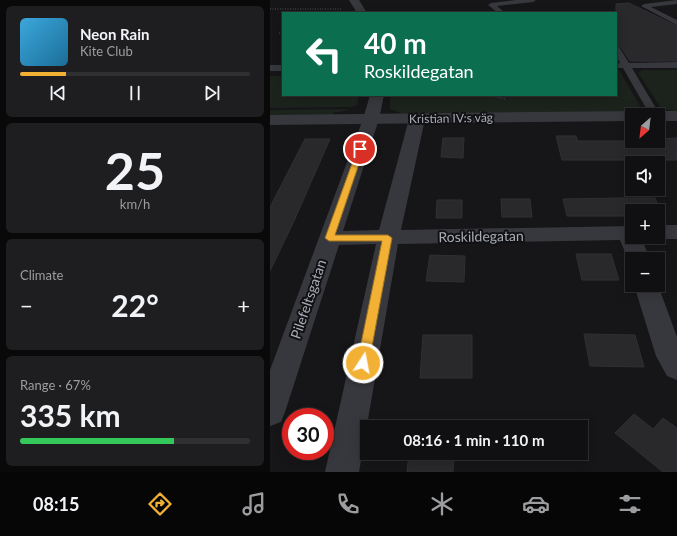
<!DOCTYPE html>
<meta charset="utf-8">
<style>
:root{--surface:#101012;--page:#1e1e20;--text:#f1f3f6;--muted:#9c9d9f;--line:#303032;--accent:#f2b134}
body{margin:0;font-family:Lato,sans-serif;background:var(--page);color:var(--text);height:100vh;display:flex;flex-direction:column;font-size:15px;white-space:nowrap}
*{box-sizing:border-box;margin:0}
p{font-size:13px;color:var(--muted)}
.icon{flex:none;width:22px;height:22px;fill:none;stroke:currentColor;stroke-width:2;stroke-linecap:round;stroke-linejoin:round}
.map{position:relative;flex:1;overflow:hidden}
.drawer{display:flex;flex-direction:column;gap:6px;padding:6px;background:#09090a;width:270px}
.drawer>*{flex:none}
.hud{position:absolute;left:12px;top:12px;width:335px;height:84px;border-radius:0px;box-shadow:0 2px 10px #0003,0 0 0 1px var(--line);background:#0b6e4f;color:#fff;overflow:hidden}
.needle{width:26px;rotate:208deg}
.tools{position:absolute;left:355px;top:108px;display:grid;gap:8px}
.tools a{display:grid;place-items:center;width:40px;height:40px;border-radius:0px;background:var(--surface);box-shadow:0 2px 10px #0003,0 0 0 1px var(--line);font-size:20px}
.speed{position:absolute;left:12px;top:408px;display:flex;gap:8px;font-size:20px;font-weight:700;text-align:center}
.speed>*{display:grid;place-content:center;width:52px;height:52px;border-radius:50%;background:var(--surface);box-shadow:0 2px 10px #0003,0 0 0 1px var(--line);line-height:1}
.speed .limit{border:6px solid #d22;background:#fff;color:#111}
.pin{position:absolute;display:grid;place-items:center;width:34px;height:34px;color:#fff;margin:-17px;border:2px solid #fff;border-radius:50%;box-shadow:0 1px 4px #0007}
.me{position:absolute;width:44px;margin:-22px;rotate:11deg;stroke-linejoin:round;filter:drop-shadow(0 0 3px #0008)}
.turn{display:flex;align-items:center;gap:14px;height:84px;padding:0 16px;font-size:18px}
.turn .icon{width:52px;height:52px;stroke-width:2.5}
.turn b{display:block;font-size:28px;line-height:34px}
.big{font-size:30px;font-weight:700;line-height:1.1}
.drawer .widget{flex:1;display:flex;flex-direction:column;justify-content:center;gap:6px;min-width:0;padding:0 14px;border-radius:6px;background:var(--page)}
.drawer .dial{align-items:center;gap:0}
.dial b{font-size:52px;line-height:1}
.song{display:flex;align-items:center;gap:12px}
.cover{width:48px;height:48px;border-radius:6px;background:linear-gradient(135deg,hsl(200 70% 55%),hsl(200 70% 35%))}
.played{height:4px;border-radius:2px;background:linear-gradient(90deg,var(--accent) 20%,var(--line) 20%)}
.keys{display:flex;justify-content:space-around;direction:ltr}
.heat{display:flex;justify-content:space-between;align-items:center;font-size:22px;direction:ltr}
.charge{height:6px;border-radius:3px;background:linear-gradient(90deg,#34c759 67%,var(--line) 0)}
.trip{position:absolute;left:90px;top:420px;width:228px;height:40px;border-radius:0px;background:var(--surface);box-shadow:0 2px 10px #0003,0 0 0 1px var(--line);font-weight:700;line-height:40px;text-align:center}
.tabs{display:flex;height:64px;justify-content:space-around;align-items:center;background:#060607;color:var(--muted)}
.tabs .icon{width:28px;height:28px}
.tabs .selected{color:var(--accent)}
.tabs b{font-size:18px;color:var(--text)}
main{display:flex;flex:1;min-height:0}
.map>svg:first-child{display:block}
.green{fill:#1c231d}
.building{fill:#29292c;stroke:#303034}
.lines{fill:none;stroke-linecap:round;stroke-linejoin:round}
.path{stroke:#3d3f44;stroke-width:1.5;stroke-dasharray:1 1.5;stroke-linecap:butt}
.service{fill:#37383d;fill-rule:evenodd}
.minor{fill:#37383d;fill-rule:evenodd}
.tertiary{fill:#37383d;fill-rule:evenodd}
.route{fill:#f2b134;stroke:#9d7322}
.labels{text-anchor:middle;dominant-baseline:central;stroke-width:4;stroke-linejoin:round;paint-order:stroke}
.far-street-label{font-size:12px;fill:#a8adb8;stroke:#111113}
.street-label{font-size:14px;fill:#a8adb8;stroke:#111113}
</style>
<main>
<section class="drawer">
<div class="widget">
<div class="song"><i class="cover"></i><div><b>Neon Rain</b><p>Kite Club</p></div></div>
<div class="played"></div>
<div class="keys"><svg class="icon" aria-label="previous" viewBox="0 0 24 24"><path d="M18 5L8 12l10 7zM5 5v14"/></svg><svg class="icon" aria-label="pause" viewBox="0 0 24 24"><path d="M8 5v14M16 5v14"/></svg><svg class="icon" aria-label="next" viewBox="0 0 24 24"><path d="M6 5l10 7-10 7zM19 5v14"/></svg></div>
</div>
<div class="widget dial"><b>25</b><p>km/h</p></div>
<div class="widget"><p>Climate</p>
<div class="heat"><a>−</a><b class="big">22°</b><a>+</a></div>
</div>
<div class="widget"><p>Range · 67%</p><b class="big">335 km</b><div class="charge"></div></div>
</section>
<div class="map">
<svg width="407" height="472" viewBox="0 0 407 472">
<rect width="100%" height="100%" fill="#161618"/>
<path class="green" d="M 346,70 L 349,70 L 373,111 L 133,114 L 120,109 L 120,95 L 346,95 Z
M 372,70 L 407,70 L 407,112 L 391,108 L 368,73 Z
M 0,76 L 13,76 L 13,95 L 89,95 L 87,105 L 81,107 L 0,108 Z
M 79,109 L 70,112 L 64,112 L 62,115 L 0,115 L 0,110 Z"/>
<path class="building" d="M 359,3 L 407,26 L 407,61 L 360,61 L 350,46 L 346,46 L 346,4 Z
M 286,136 L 306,136 L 308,141 L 388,141 L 388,139 L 407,138 L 407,160 L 292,160 Z
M 173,138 L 194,138 L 193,158 L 171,157 Z
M 35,139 L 60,139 L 24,221 L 0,271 L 0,207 Z
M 353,198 L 385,198 L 393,217 L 388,217 L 388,211 L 362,211 L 362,216 L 297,216 L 293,199 Z
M 231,199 L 260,199 L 262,217 L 232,217 Z
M 167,200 L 192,200 L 192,218 L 166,218 Z
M 306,254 L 341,254 L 349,280 L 312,280 Z
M 160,255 L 195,256 L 194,282 L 156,281 Z
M 314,334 L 365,335 L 374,367 L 320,366 Z
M 153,335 L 202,335 L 202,378 L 150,378 Z
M 364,414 L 383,429 L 393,418 L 407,428 L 407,472 L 393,472 L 345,433 Z
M 139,453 L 184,453 L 183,472 L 137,472 Z"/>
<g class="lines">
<path class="path" d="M 0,9 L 71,9
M 127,13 L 133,12
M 9,33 L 13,34
M 217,95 L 235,99"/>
<path class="service" d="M 246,0 L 266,0 L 263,2 L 227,6 L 235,13 L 228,13 L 218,5 L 221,3 Z
M 407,0 L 407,4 L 381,7 L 407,20 L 407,25 L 371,6 L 374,4 Z
M 346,47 L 349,47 L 359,63 L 407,62 L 407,68 L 362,68 L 390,115 L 389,117 L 388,115 L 380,115 L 353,68 L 346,68 L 346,64 L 350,63 L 346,56 Z
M 0,65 L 13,65 L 13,71 L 0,71 Z"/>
<path class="minor" d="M 79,0 L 89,0 L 97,13 L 87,13 Z
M 100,95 L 114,95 L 109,119 L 73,231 L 109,230 L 139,119 L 141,116 L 147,114 L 153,116 L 155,119 L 131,230 L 362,226 L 362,237 L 371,237 L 380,259 L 362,259 L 362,265 L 360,264 L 350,240 L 128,244 L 89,472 L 55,472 L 106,244 L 69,245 L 15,412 L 11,422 L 0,426 L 0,370 L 93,119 Z
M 388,225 L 407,225 L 407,239 L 388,239 L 381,237 L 388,237 Z
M 364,285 L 388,285 L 407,337 L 407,380 L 397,376 L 386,356 Z"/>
<path class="tertiary" d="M 362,111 L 368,113 L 369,115 L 362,115 L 362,121 L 0,125 L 0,115 Z
M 388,111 L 407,111 L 407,121 L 388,121 L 388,115 L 381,115 L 382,113 Z"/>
</g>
<path class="route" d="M 88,147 L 93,147 L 94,149 L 65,235 L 118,235 L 122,238 L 99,363 L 97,366 L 93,367 L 89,366 L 87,363 L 112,241 L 59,241 L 55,238 Z"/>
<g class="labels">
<g class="far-street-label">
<text transform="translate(181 118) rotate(-1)">Kristian IV:s väg</text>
</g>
<g class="street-label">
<text transform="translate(211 236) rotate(-1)">Roskildegatan</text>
<text transform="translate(38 299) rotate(-71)">Pilefeltsgatan</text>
</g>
</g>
</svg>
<div class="tools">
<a><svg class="needle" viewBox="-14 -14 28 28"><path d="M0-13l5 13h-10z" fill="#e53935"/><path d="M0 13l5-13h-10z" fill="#9c9d9f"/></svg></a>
<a><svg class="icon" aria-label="sound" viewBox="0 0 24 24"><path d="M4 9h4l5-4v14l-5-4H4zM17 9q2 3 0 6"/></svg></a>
<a>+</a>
<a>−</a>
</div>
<div class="speed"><div class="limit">30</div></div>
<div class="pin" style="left:90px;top:149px;background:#d93025"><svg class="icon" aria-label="arrive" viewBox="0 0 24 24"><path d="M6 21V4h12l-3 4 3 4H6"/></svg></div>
<svg class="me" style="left:93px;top:363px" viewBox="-20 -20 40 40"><circle r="17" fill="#f2b134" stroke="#fff" stroke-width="3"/><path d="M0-11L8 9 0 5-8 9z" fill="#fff"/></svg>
<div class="trip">08:16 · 1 min · 110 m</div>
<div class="hud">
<div class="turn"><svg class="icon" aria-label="left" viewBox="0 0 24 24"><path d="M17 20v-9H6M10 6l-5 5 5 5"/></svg><div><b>40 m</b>Roskildegatan</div></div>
</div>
</div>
</main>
<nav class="tabs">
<b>08:15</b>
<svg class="icon selected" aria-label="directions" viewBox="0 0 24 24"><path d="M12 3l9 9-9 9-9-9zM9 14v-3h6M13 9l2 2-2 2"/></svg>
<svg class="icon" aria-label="music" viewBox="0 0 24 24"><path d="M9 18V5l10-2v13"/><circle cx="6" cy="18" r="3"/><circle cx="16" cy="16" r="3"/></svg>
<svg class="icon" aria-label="phone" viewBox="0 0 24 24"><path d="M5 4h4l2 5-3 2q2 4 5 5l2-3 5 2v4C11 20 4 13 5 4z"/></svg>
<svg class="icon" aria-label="climate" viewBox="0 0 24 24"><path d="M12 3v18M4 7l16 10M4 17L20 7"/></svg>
<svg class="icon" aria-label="car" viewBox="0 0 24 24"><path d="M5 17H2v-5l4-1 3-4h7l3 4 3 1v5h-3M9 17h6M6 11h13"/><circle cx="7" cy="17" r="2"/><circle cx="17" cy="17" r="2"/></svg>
<svg class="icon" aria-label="filters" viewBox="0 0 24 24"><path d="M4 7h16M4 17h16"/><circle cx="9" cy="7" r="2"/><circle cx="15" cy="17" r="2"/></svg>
</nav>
